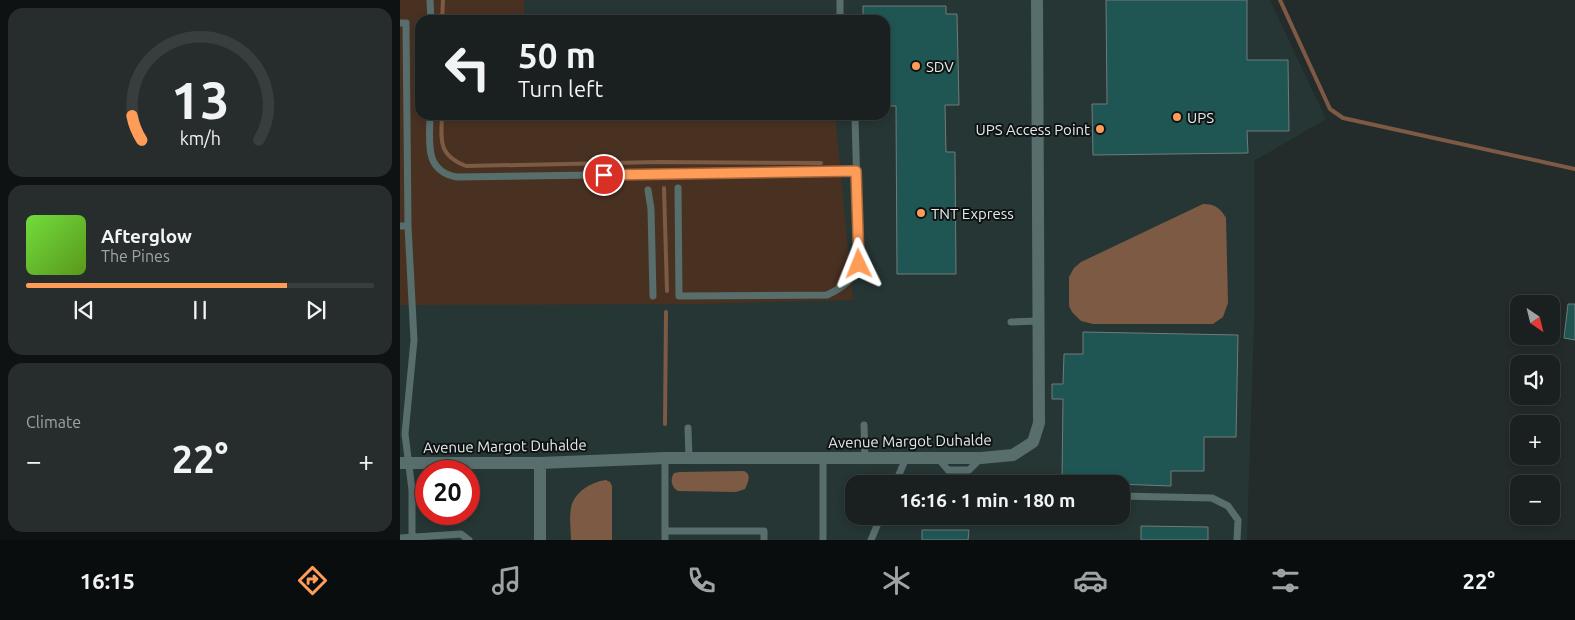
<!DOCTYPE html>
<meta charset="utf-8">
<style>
:root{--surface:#1a2020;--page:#272d2d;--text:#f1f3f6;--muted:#9fa3a5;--line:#383e3e;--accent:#fe9c58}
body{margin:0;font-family:Ubuntu,sans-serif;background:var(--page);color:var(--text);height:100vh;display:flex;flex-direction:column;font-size:19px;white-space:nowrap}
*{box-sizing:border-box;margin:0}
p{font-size:16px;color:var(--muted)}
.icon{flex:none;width:28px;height:28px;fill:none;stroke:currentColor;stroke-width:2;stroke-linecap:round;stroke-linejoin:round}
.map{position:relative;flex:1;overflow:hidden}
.panel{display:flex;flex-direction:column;gap:8px;padding:8px;background:#0e1212;width:400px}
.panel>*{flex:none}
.guide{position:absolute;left:15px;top:15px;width:475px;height:105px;border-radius:15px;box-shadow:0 2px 8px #0003,0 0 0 1px var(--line);background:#1a2020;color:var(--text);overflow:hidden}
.needle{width:32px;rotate:145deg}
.buttons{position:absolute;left:1110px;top:295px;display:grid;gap:10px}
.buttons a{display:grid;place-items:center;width:50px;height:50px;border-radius:10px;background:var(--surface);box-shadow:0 2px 8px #0003,0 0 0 1px var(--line);font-size:25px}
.speed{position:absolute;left:15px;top:460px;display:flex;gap:10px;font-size:25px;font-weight:700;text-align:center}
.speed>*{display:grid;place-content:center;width:65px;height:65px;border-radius:50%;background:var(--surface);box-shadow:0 2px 8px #0003,0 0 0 1px var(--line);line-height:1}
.speed .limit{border:8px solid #d22;background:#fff;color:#111}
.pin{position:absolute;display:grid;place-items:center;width:42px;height:42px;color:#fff;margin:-21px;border:2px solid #fff;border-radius:50%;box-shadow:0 1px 5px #0007}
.me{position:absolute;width:55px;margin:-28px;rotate:358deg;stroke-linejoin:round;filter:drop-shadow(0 0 4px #0008)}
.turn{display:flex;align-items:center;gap:18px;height:105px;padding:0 20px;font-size:22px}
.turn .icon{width:65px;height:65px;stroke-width:2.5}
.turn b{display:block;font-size:35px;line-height:42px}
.big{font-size:38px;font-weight:700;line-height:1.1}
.panel .card{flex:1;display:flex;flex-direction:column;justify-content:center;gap:8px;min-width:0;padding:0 18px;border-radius:15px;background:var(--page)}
.panel .dial{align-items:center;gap:0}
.dial svg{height:130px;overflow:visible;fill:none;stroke:var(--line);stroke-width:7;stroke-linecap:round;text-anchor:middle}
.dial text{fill:var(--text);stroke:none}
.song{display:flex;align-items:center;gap:15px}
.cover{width:60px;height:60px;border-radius:8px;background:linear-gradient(135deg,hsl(100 70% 55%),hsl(90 70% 35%))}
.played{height:5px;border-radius:2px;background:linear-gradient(90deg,var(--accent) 75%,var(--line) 75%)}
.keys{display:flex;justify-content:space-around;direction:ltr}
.heat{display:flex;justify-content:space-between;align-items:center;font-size:28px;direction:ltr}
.trip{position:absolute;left:445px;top:475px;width:285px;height:50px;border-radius:15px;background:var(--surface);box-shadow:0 2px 8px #0003,0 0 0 1px var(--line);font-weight:700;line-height:50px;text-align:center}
.tabs{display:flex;height:80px;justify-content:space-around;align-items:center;background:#0a0d0d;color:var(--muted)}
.tabs .icon{width:35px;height:35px}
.tabs .selected{color:var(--accent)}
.tabs b{font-size:22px;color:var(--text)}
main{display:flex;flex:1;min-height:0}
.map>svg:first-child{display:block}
.built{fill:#263635;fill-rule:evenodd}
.green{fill:#493122}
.water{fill:#7d5a44}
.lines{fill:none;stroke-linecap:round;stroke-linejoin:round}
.stream{stroke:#7d5a44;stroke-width:4}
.building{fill:#1f5653;stroke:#717b7a}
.lane{stroke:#586e6c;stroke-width:7}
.street{stroke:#586e6c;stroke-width:12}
.route-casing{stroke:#a56539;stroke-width:12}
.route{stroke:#fe9c58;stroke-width:9}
.poi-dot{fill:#fe9c58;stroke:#0f1313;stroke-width:2}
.labels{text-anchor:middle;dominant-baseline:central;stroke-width:4;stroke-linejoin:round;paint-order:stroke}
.poi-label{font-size:15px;fill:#e5ebea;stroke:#0f1313;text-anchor:start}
.street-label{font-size:15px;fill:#e5ebea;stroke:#0f1313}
</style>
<main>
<section class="panel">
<div class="card dial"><svg viewBox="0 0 100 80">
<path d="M14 69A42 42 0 1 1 86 69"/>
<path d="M14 69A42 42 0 0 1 8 54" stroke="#fe9c58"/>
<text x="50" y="56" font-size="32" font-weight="700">13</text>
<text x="50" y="72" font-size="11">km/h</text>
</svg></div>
<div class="card">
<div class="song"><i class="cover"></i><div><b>Afterglow</b><p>The Pines</p></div></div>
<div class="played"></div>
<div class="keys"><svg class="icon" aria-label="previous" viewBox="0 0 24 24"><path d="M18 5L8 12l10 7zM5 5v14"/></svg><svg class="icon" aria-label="pause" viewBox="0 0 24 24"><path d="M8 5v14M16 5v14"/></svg><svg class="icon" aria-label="next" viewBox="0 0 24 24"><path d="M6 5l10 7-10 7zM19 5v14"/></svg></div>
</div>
<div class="card"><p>Climate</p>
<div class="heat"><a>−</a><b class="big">22°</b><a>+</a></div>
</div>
</section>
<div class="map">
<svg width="1175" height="540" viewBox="0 0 1175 540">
<rect width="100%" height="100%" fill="#232b2b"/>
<path class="built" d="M 0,0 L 870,0 L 926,119 L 854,161 L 854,323 L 847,540 L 0,540 ZM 20,20 L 485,20 L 485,115 L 20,115 ZM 26,471 L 69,471 L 69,514 L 26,514 ZM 454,484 L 721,484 L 721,516 L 454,516 Z"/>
<path class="green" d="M 0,0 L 124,0 L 124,20 L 20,20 L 20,115 L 435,115 L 453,300 L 299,304 L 0,305 Z"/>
<path class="water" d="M 803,204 C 815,204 820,208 826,218 L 828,303 L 823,317 L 813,324 L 693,324 L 681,321 L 672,312 L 669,306 L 669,277 L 674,268 L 681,262 Z
M 344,471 C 352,474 348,483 345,489 L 336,492 L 278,491 C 271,487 270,479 274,473 L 280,472 Z
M 206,480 L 210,482 L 212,486 L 212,540 L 171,540 C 171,530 169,518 171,508 C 174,492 191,482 206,480 Z"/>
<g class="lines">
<path class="stream" d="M 880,0 L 930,109 L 943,118 L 1175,169
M 42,20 L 43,0
M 42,115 C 41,141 38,155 66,166 L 259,162 L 421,163
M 264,188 L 267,291
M 265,424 L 266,312"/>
</g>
<path class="building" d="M 706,0 L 847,0 L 847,60 L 888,60 L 889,131 L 847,131 L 848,153 L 693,155 L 692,104 L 707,104 Z
M 463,6 L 546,6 L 546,14 L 557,14 L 559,105 L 545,105 L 546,152 L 555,152 L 556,274 L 497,274 L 496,106 L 485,106 L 485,20 L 463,20 Z
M 1168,304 L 1175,304 L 1175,340 L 1164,338 Z
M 683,332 L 838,335 L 836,437 L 804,437 L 804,471 L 771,471 L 771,486 L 662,482 L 663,399 L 652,399 L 652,384 L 663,384 L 664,354 L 683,354 Z
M 741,526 L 808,527 L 808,540 L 741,540 Z
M 522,530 L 569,530 L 568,540 L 522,540 Z"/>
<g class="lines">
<path class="lane" d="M 30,0 L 31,20
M 440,0 L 440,20
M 0,23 L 6,23 L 8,226 L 14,340 L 5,434 L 12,490 L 12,537
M 30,115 C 30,141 23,171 57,177 L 456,171
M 278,188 L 279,296 L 427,295 C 444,287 451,281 459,264 L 455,117 L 453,115
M 248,190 L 251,209 L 253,296
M 0,226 L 8,226
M 611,322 L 639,321
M 464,425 L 465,458
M 288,428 L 289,458
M 265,458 L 265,540
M 538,458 L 548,470 L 569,470 L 581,458
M 423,459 L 423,540
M 495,484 L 506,458
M 721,496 L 812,498 L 828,506 L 838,520 L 837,540
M 265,531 L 364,531 L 364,540
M 0,538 L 61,534 L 69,540
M 471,540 L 481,516"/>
<path class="street" d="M 0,463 L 140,463 L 265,458 L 581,458 L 613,455 L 633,442 L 639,423 L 637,0
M 140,463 L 140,540"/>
</g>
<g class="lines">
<g class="route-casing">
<path id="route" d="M 204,175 L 456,171 L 459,264"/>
</g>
<use href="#route" class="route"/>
</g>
<g class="poi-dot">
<circle cx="516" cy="66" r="5"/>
<circle cx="777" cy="117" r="5"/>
<circle cx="700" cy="129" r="5"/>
<circle cx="521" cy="213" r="5"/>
</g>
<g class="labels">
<g class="poi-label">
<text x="526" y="66">SDV</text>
<text x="787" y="117">UPS</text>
<text x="690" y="129" text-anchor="end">UPS Access Point</text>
<text x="531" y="213">TNT Express</text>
</g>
<g class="street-label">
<text transform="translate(510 441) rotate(-1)">Avenue Margot Duhalde</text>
<text transform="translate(105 446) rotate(-1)">Avenue Margot Duhalde</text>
</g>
</g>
</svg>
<div class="buttons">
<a><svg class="needle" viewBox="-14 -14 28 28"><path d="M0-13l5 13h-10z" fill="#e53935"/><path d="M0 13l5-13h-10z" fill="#9fa3a5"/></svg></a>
<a><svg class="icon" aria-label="sound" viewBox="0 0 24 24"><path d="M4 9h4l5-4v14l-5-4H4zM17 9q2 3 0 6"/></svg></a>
<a>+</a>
<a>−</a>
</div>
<div class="speed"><div class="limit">20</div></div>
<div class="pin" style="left:204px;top:175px;background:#d93025"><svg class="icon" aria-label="arrive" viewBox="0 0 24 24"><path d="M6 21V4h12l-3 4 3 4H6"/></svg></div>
<svg class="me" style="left:459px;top:264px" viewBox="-20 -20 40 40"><path d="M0-17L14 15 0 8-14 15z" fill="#fe9c58" stroke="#fff" stroke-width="4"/></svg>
<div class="trip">16:16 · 1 min · 180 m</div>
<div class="guide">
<div class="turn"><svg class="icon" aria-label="left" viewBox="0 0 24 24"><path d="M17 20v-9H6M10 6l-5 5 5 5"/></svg><div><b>50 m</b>Turn left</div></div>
</div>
</div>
</main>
<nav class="tabs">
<b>16:15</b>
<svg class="icon selected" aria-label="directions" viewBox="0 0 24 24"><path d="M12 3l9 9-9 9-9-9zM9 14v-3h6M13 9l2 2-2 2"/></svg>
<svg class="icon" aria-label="music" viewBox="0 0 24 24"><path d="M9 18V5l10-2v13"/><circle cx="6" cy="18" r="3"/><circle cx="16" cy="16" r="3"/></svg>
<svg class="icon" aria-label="phone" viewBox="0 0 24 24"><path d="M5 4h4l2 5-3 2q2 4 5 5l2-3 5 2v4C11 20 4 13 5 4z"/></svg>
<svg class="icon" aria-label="climate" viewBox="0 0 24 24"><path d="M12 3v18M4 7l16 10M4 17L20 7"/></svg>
<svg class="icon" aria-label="car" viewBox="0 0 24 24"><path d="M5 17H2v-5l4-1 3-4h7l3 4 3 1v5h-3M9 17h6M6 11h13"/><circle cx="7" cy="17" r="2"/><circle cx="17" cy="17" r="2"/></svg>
<svg class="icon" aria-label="filters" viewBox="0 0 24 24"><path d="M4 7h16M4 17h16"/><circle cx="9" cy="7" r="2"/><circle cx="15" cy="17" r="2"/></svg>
<b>22°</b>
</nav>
